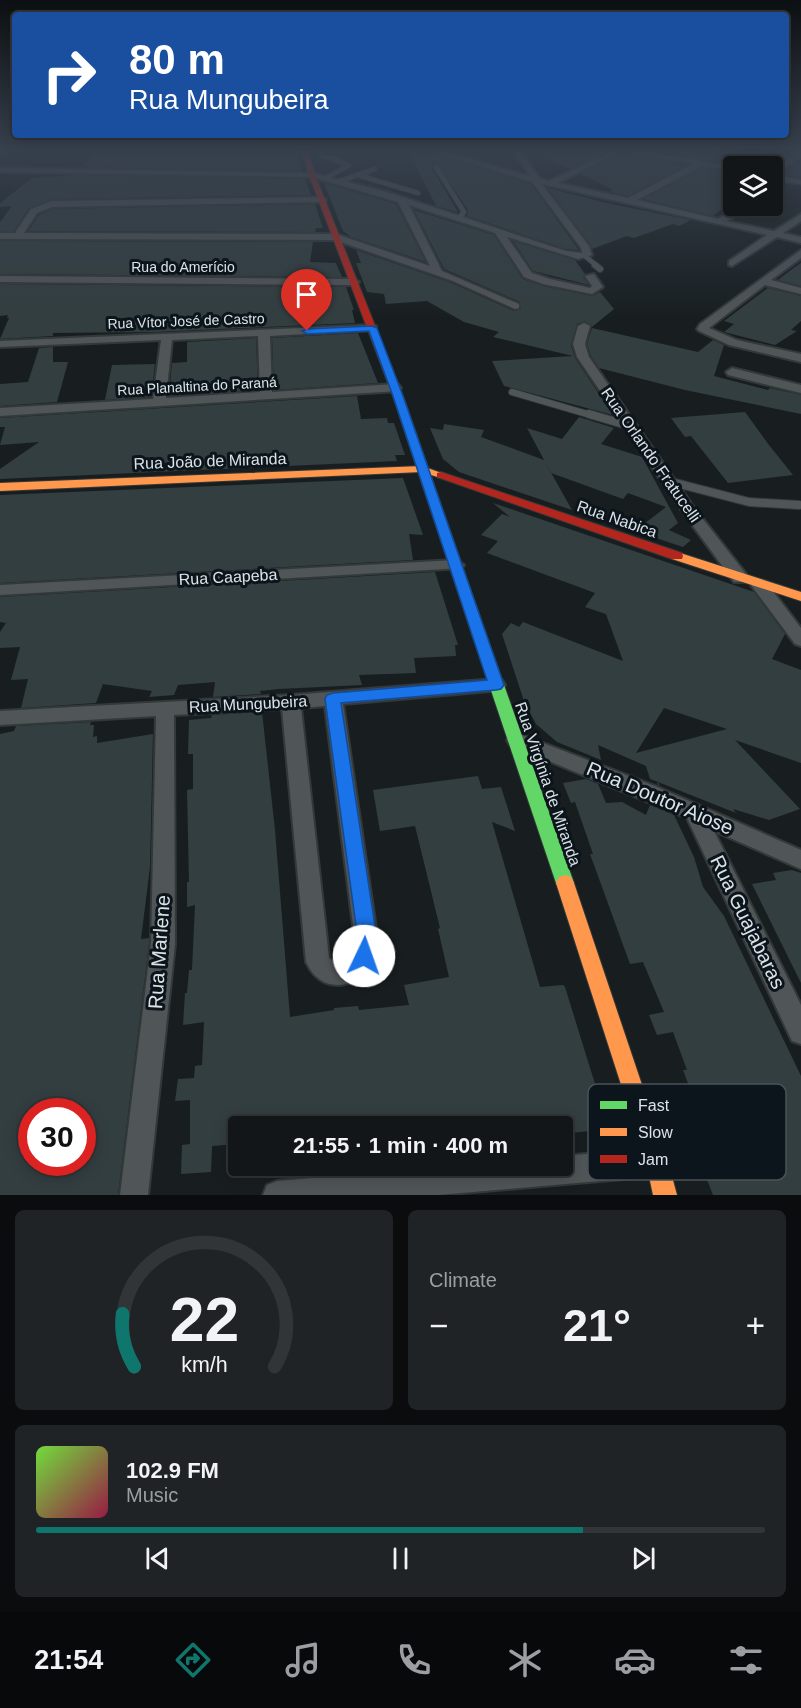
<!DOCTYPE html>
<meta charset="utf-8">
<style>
:root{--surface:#121618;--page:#1f2325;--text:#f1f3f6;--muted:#9c9fa2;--line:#313537;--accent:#0f766e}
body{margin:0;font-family:Helvetica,sans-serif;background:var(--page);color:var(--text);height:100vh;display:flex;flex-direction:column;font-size:22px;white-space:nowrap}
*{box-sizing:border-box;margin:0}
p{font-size:20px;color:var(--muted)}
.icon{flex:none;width:33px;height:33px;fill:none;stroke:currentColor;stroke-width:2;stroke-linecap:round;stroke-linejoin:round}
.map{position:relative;height:1195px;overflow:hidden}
.panel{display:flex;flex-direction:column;gap:15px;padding:15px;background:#0a0c0d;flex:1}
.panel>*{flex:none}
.guide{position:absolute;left:12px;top:12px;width:777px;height:126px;border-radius:6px;box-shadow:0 3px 15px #0003,0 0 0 2px var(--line);background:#1a4fa0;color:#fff;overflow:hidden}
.fabs{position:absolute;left:723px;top:156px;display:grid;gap:12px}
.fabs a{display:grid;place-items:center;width:60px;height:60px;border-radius:6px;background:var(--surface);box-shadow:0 3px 15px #0003,0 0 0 2px var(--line);font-size:30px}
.speed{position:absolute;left:18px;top:1098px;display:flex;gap:12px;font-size:30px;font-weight:700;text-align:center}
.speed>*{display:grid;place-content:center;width:78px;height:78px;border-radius:50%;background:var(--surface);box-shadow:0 3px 15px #0003,0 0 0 2px var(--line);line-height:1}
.speed .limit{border:9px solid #d22;background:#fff;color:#111}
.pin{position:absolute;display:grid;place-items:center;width:51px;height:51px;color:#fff;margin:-62px -26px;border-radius:50% 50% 50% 0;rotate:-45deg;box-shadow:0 0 6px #0007}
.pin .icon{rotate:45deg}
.me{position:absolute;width:66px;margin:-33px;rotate:3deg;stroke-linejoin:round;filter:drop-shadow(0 0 4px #0008)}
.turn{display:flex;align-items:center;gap:21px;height:126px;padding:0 18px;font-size:27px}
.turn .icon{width:78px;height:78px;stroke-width:2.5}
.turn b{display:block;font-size:42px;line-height:51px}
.big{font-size:45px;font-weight:600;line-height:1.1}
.panel .widget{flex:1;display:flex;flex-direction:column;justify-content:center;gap:9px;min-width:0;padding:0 21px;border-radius:9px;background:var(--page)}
.panel .dial{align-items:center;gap:0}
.dial svg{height:156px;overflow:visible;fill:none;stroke:var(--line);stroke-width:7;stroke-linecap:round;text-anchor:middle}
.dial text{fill:var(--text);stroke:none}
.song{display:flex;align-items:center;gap:18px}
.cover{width:72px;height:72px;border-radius:9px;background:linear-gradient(135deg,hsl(100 70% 55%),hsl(340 70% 35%))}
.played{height:6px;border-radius:3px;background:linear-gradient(90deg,var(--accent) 75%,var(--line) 75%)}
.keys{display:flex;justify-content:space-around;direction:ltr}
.heat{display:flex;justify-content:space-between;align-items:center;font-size:33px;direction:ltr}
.panel .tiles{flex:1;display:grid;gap:15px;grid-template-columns:1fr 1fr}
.widget:last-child{grid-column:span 2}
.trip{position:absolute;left:228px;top:1116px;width:345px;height:60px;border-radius:6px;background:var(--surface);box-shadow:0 3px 15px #0003,0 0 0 2px var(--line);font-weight:600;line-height:60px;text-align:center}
.menu{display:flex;height:96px;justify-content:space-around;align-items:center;background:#07090a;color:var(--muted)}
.menu .icon{width:42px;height:42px}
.menu .current{color:var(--accent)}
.menu b{font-size:27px;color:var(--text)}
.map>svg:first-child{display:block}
.building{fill:#333e40;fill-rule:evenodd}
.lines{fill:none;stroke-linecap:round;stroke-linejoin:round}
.lane-far2-casing{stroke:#333839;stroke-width:6}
.lane-far1-casing{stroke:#333839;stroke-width:8}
.lane-casing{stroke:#333839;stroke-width:10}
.street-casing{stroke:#333839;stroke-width:4}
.fast-casing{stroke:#333839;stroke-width:2}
.slow-casing{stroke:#333839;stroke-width:2}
.jam-casing{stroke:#333839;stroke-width:2}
.lane-far2{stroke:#505558;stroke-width:4.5}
.lane-far1{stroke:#505558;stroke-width:6}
.lane{stroke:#505558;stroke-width:8}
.street{fill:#505558;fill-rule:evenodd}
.fast{fill:#63d668;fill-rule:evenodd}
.slow{fill:#ff974d;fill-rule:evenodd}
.jam{fill:#b3261e;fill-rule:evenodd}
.route{fill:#1a73e8;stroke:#114b97;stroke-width:1.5}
.labels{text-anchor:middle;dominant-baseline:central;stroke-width:6;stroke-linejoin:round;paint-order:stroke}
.far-street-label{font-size:14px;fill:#dce3e7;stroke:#0b151b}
.street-label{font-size:16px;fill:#dce3e7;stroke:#0b151b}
.near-street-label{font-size:20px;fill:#dce3e7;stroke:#0b151b}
.key{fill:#0b151b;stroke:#4a5358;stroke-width:1.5}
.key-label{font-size:16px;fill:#dce3e7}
</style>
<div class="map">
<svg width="801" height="1195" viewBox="0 0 801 1195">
<rect width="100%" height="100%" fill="#181e20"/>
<path class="building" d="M 112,151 L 297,151 L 302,171 L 83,167 L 95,152 Z
M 529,151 L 609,151 L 569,169 Z
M 623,151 L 627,151 L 632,155 L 686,165 L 628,196 L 611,192 L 612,189 L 580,174 Z
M 654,151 L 775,151 L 791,153 L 772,167 L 736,166 Z
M 409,152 L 428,152 L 531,184 L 579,250 L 566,249 L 467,216 L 468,210 L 436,163 L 432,164 L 432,169 L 458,212 L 436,206 Z
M 801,160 L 801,178 L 782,174 Z
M 702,168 L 734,173 L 734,207 L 729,210 L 722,209 L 713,216 L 643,199 Z
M 76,175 L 305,179 L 311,195 L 52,199 L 29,208 L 14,231 L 0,231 L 0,222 L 12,206 L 0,207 L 0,203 L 32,178 Z
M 324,183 L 396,204 L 426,262 L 351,237 L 343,231 Z
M 548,188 L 607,203 L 691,220 L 679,226 L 673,224 L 634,238 L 627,236 L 592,249 Z
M 315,204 L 323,228 L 316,228 L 315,232 L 28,231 L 39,215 L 52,209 Z
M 414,210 L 494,235 L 523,279 L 543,286 L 592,296 L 600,292 L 614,309 L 592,327 L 585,321 L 577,324 L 571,345 L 575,358 L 613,415 L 504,386 L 492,361 L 573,356 L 493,337 L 499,332 L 464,322 L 427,301 L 386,304 L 384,294 L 367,292 L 356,263 L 361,263 L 356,250 L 452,283 L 514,311 L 521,309 L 520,302 L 444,269 Z
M 0,241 L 313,242 L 310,262 L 336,263 L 342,277 L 0,274 Z
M 513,241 L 575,260 L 585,274 L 583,277 L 589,285 L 533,271 Z
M 801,263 L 801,286 L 778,280 L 787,273 Z
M 0,284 L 346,287 L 354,310 L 352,310 L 355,323 L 153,332 L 53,333 L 53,336 L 0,339 L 9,318 L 7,318 L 8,315 L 0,316 Z
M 768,288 L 801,296 L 801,321 L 791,330 L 797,331 L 775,345 L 724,332 L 734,324 L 724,321 Z
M 592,328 L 698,352 L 713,340 L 724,345 L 714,376 L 768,390 L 770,388 L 801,395 L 801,414 L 685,390 L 599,368 L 591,356 L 587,344 Z
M 358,333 L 378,383 L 274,390 L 272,338 Z
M 256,338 L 258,390 L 169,396 L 172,363 L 187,362 L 187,342 Z
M 53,347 L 53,362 L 68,362 L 57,402 L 0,406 L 0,384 L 28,382 L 39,348 Z
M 155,364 L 151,397 L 105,400 L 112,365 Z
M 357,396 L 361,419 L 387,418 L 388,423 L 394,423 L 405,455 L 395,455 L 397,461 L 0,479 L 0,469 L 39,442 L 0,445 L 5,427 L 0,427 L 0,418 Z
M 745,412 L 769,445 L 793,475 L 728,483 L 691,436 L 685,437 L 671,418 Z
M 579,417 L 614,428 L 601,444 L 642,457 L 678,523 L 669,530 L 691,540 L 683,547 L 635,531 L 666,507 L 628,493 L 623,499 L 551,473 L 527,428 L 562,439 Z
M 444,424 L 484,430 L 481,437 L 544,460 L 572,510 L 459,472 L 443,459 L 430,428 L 443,430 Z
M 403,478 L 423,535 L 409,534 L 413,560 L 0,583 L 0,495 Z
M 493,503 L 754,592 L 785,634 L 772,659 L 801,670 L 801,763 L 735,740 L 800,809 L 769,820 L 733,809 L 736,813 L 658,782 L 660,786 L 657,784 L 658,782 L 650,779 L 646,766 L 598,745 L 601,760 L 557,742 L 536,724 L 524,701 L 502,634 L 511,623 L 519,627 L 523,622 L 623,661 L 606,614 L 585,607 L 595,593 L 487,553 L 498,541 L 481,535 L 502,514 L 510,517 ZM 664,708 L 727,729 L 636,753 Z
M 435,572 L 458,645 L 455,645 L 456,656 L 414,658 L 416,673 L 359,675 L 362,685 L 279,689 L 260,691 L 261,694 L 213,697 L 215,682 L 178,685 L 174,695 L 149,697 L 152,691 L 103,684 L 96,703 L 21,708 L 28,679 L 11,680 L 20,647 L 0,648 L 0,632 L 6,623 L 0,622 L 0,597 Z
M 262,712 L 275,830 L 290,1017 L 334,1010 L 334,1008 L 358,1006 L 359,1010 L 409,1005 L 404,985 L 449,977 L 438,929 L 440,928 L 415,826 L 380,831 L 373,790 L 478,776 L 482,789 L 501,787 L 515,831 L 492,822 L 540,987 L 563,985 L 565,987 L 604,1113 L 598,1130 L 562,1134 L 562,1126 L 237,1126 L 237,1144 L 212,1146 L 211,1172 L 181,1174 L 182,1145 L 190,1144 L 190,1100 L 175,1101 L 178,1079 L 194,1078 L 195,1066 L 202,1065 L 204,1022 L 183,1025 L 185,993 L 187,993 L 189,970 L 192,970 L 195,905 L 187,907 L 187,882 L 189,882 L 187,790 L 193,789 L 193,754 L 188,754 L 189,720 L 211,718 L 212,715 Z
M 91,722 L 90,725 L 94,725 L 93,737 L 97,736 L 97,743 L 153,734 L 150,867 L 141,939 L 149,938 L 149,944 L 118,1195 L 0,1195 L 0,734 L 14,731 L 16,726 ZM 32,1112 L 82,1112 L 82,1162 L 32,1162 Z
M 586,779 L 598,784 L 606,803 L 622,802 L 646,815 L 650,805 L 674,815 L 694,857 L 703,887 L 724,916 L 801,1076 L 801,1195 L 713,1195 L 699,1159 L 703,1158 L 686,1112 L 698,1110 L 683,1070 L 687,1070 L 673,1032 L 657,1035 L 649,1015 L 664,1012 L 643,962 L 630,964 L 590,854 L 593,854 L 575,802 L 571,803 L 563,783 Z
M 792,870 L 801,873 L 801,983 L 752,884 L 776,880 L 773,873 Z"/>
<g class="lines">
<g class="lane-far2-casing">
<path id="lane-far2" d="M 318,151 L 323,156 L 349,165 L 326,178
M 436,167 L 464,212 L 459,218
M 358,175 L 418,193
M 340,181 L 375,169
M 585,256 L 597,266"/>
</g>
<g class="lane-far1-casing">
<path id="lane-far1" d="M 595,265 L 600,269
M 512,392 L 594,416"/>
</g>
<g class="lane-casing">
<path id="lane" d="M 589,414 L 630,426
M 668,481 L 749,502 L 799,505"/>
</g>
<g class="street-casing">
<path id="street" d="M 430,151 L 441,151 L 530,176 L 513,151 L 521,151 L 539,178 L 549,181 L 613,151 L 621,151 L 558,183 L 628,198 L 693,164 L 632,153 L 629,151 L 643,151 L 734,167 L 734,171 L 702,166 L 637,200 L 718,219 L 740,206 L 749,206 L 727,221 L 774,231 L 801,214 L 801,221 L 783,233 L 801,237 L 801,243 L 777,237 L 732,266 L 729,265 L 729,261 L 767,235 L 542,184 L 589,246 L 592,255 L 578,259 L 507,237 L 532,273 L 550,279 L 590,288 L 592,286 L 585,276 L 594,274 L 603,287 L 592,294 L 543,284 L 524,277 L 495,233 L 409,205 L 442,271 L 519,304 L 519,308 L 515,309 L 453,281 L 335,240 L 0,239 L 0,233 L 15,233 L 31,209 L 52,201 L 322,197 L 326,200 L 325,202 L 52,207 L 37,213 L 24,233 L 336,234 L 430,266 L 398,202 L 312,177 L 0,172 L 0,168 L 312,173 L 387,192 L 566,251 L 582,253 L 581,248 L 532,182 Z
M 798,151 L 801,151 L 801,157 L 776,175 L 801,180 L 801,184 L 772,180 L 772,170 Z
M 801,250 L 801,258 L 771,280 L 801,288 L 801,294 L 765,285 L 709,328 L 737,340 L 801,354 L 801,362 L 729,345 L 699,331 L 697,329 L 700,324 Z
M 0,276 L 354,279 L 359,282 L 354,285 L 0,282 Z
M 584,323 L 590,326 L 585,344 L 589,357 L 692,505 L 746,574 L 748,578 L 746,582 L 734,582 L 682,511 L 577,357 L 573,344 L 578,326 Z
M 372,325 L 376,326 L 376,330 L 270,336 L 272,392 L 395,384 L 399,385 L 401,388 L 399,391 L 0,416 L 0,408 L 153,399 L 161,340 L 0,347 L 0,341 ZM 258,336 L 260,392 L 166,398 L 172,340 Z
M 732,368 L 801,385 L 801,393 L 728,375 L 726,372 Z
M 456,560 L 464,565 L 462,568 L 0,595 L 0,585 Z
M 759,580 L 765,581 L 801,628 L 801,646 L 795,644 L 751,585 L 753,581 Z
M 496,679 L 502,680 L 505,685 L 502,690 L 343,704 L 378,942 C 376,983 325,1004 306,962 L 282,709 L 174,715 L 175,944 L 148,1195 L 120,1195 L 151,944 L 156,716 L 0,725 L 0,711 L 291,695 ZM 325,706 L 354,933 L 353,951 L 341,963 L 335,963 L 329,958 L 301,708 Z
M 517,733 L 655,786 L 801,850 L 801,869 L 714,831 L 801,1005 L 801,1044 L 792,1041 L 687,818 L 510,745 L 507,740 L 510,735 Z
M 657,1148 L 667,1152 L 671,1162 L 667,1172 L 657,1176 L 439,1195 L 263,1195 L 267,1185 L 277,1181 L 455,1166 L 562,1166 L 562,1156 Z"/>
</g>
<g class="fast-casing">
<path id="fast" d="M 479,629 L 486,634 L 574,883 L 571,889 L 565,891 L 559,889 L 556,883 L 472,634 Z"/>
</g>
<g class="slow-casing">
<path id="slow" d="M 422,466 L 447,475 L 441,478 L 421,472 L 0,491 L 0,483 Z
M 677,552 L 801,592 L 801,601 L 672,559 L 671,556 L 672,553 Z
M 565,875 L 571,877 L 574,883 L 668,1162 L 677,1195 L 653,1195 L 646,1162 L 556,883 L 559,877 Z"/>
</g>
<g class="jam-casing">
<path id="jam" d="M 302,151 L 308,151 L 315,175 L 403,396 L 486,634 L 484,637 L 479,639 L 472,634 L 393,396 L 309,175 Z
M 441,472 L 682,553 L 683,556 L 682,559 L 672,559 L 437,477 L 437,473 Z"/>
</g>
<use href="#lane-far2" class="lane-far2"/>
<use href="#lane-far1" class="lane-far1"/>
<use href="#lane" class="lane"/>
<use href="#street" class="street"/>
<use href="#fast" class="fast"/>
<use href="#slow" class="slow"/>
<use href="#jam" class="jam"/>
</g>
<linearGradient id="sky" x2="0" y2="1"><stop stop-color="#0d1012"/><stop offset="0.47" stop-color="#37414e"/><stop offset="1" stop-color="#37414e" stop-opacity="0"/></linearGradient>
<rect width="801" height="318" fill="url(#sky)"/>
<path class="route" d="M 372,326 L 377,328 L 403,396 L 504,685 L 501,689 L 496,690 L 341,703 L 376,933 L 371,962 L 364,965 L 357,962 L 354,956 L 357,933 L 325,699 L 327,695 L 333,693 L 487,680 L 393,396 L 369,331 L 307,334 L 302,331 L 307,329 Z"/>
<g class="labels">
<g class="far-street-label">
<text x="183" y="267">Rua do Amerício</text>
<text transform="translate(186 321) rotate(-2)">Rua Vítor José de Castro</text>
<text transform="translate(197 386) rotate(-3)">Rua Planaltina do Paraná</text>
</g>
<g class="street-label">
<text transform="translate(651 455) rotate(55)">Rua Orlando Fratucelli</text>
<text transform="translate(210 461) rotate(-2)">Rua João de Miranda</text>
<text transform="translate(617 519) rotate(19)">Rua Nabica</text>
<text transform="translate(228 577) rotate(-3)">Rua Caapeba</text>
<text transform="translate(248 704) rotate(-3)">Rua Mungubeira</text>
<text transform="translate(548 784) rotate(71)">Rua Virgínia de Miranda</text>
</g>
<g class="near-street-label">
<text transform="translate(660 798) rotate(23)">Rua Doutor Aiose</text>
<text transform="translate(748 922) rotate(64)">Rua Guajabaras</text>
<text transform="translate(159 952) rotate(-86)">Rua Marlene</text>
</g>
</g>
<rect x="588" y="1084" width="198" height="96" rx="9" class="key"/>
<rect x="600" y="1101" width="27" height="8" fill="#63d668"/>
<rect x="600" y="1128" width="27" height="8" fill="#ff974d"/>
<rect x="600" y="1155" width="27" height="8" fill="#b3261e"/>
<g class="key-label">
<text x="638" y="1111">Fast</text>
<text x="638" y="1138">Slow</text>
<text x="638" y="1165">Jam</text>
</g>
</svg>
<div class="fabs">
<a><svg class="icon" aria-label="layers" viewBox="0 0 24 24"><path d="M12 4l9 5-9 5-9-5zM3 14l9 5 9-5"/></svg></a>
</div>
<div class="speed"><div class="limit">30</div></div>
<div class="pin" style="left:307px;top:331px;background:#d93025"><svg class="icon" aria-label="arrive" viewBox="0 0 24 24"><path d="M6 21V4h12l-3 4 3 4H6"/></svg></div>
<svg class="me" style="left:364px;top:956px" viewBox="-20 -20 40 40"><circle r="19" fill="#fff"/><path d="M0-13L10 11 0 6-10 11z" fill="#1a73e8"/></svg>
<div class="trip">21:55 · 1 min · 400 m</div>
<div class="guide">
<div class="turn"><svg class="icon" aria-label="right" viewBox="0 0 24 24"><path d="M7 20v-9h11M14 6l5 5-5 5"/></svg><div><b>80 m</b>Rua Mungubeira</div></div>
</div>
</div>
<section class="panel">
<div class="tiles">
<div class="widget dial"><svg viewBox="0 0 100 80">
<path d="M14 69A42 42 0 1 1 86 69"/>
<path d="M14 69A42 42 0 0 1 8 42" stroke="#0f766e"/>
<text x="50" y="56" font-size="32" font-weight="700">22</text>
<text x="50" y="72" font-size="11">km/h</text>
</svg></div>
<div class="widget"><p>Climate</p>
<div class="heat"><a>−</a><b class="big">21°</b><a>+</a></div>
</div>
<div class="widget">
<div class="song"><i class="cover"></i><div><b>102.9 FM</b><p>Music</p></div></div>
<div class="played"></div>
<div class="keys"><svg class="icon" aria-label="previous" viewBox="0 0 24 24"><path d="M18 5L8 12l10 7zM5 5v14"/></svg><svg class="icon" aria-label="pause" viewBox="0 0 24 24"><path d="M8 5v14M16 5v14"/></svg><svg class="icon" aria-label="next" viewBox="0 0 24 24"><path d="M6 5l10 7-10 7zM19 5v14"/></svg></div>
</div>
</div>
</section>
<nav class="menu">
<b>21:54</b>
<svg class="icon current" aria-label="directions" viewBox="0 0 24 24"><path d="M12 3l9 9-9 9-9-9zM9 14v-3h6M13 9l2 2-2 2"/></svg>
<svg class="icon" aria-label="music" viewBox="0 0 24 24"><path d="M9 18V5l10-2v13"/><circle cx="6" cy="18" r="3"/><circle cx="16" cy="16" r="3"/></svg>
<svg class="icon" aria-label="phone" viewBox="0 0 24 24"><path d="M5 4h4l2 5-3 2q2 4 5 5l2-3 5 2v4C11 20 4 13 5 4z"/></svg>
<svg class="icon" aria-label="climate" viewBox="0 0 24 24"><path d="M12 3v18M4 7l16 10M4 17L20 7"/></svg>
<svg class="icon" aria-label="car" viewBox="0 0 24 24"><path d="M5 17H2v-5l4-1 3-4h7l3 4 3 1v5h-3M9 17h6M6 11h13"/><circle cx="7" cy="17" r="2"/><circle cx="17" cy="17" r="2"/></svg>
<svg class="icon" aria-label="filters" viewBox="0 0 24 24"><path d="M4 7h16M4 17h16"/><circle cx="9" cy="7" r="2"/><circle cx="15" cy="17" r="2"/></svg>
</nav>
